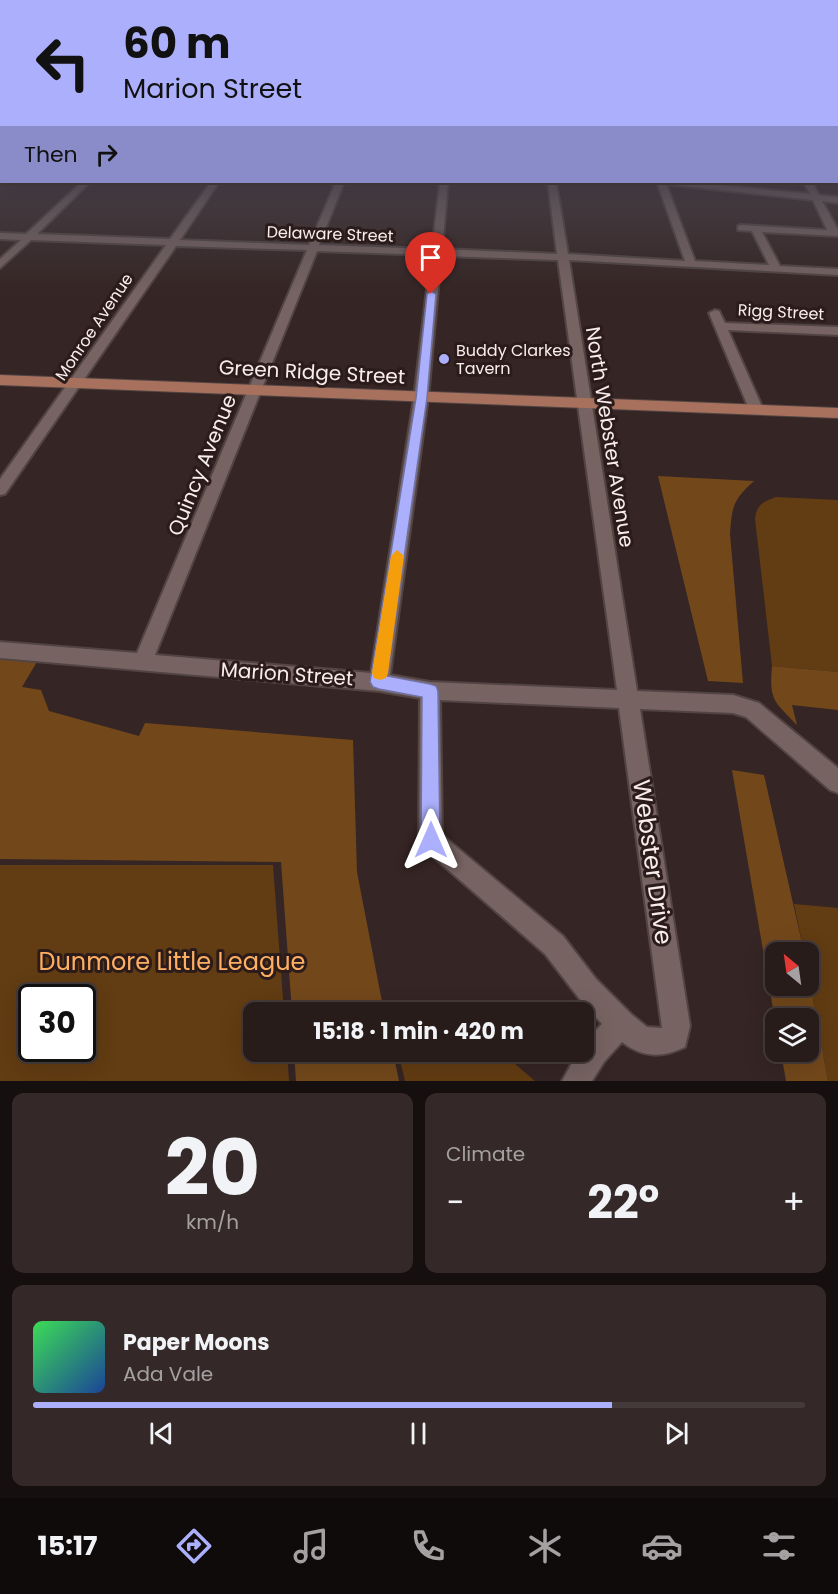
<!DOCTYPE html>
<meta charset="utf-8">
<style>
:root{--surface:#281c1b;--page:#342928;--text:#f1f3f6;--muted:#a5a1a3;--line:#443a3a;--accent:#acaffb}
body{margin:0;font-family:Poppins,sans-serif;background:var(--page);color:var(--text);height:100vh;display:flex;flex-direction:column;font-size:22px;white-space:nowrap}
*{box-sizing:border-box;margin:0}
p{font-size:20px;color:var(--muted)}
.icon{flex:none;width:33px;height:33px;fill:none;stroke:currentColor;stroke-width:2;stroke-linecap:round;stroke-linejoin:round}
.map{position:relative;height:1081px;overflow:hidden}
.drawer{display:flex;flex-direction:column;gap:12px;padding:12px;background:#160f0f;flex:1}
.drawer>*{flex:none}
.hud{position:absolute;left:0px;top:0px;width:838px;height:183px;box-shadow:0 6px 24px #0002,0 0 0 2px var(--line);background:#acaffb;color:#111;overflow:hidden}
.needle{width:39px;rotate:331deg}
.tools{position:absolute;left:765px;top:942px;display:grid;gap:12px}
.tools a{display:grid;place-items:center;width:54px;height:54px;border-radius:12px;background:var(--surface);box-shadow:0 6px 24px #0002,0 0 0 2px var(--line);font-size:30px}
.speed{position:absolute;left:18px;top:984px;display:flex;gap:12px;font-size:30px;font-weight:700;text-align:center}
.speed>*{display:grid;place-content:center;width:78px;height:78px;border-radius:50%;background:var(--surface);box-shadow:0 6px 24px #0002,0 0 0 2px var(--line);line-height:1}
.speed .limit{border:3px solid #111;border-radius:9px;background:#fff;color:#111}
.pin{position:absolute;display:grid;place-items:center;width:51px;height:51px;color:#fff;margin:-62px -26px;border-radius:50% 50% 50% 0;rotate:-45deg;box-shadow:0 0 6px #0007}
.pin .icon{rotate:45deg}
.me{position:absolute;width:66px;margin:-33px;rotate:0deg;stroke-linejoin:round;filter:drop-shadow(0 0 4px #0008)}
.turn{display:flex;align-items:center;gap:21px;height:126px;padding:0 24px;font-size:27px}
.turn .icon{width:78px;height:78px;stroke-width:2.5}
.turn b{display:block;font-size:42px;line-height:51px}
.then{display:flex;align-items:center;height:57px;padding:0 24px;background:#0003;gap:12px;font-size:22px}
.big{font-size:45px;font-weight:700;line-height:1.1}
.drawer .tile{flex:1;display:flex;flex-direction:column;justify-content:center;gap:9px;min-width:0;padding:0 21px;border-radius:12px;background:var(--page)}
.drawer .dial{align-items:center;gap:0}
.dial b{font-size:78px;line-height:1}
.song{display:flex;align-items:center;gap:18px}
.cover{width:72px;height:72px;border-radius:9px;background:linear-gradient(135deg,hsl(130 70% 55%),hsl(220 70% 35%))}
.played{height:6px;border-radius:3px;background:linear-gradient(90deg,var(--accent) 75%,var(--line) 75%)}
.keys{display:flex;justify-content:space-around;direction:ltr}
.heat{display:flex;justify-content:space-between;align-items:center;font-size:33px;direction:ltr}
.drawer .tiles{flex:1;display:grid;gap:12px;grid-template-columns:1fr 1fr}
.tile:last-child{grid-column:span 2}
.trip{position:absolute;left:243px;top:1002px;width:351px;height:60px;border-radius:12px;background:var(--surface);box-shadow:0 6px 24px #0002,0 0 0 2px var(--line);font-weight:700;line-height:60px;text-align:center}
.menu{display:flex;height:96px;justify-content:space-around;align-items:center;background:#100b0b;color:var(--muted)}
.menu .icon{width:42px;height:42px}
.menu .current{color:var(--accent)}
.menu b{font-size:27px;color:var(--text)}
.map>svg:first-child{display:block}
.green{fill:#623c12;fill-rule:evenodd}
.forest{fill:#72481b}
.lines{fill:none;stroke-linecap:round;stroke-linejoin:round}
.minor-casing{stroke:#514443;stroke-width:4}
.major-casing{stroke:#514443;stroke-width:2}
.minor{fill:#766362;fill-rule:evenodd}
.major{fill:#a7715d;fill-rule:evenodd}
.route{fill:#acaffb;stroke:#7072a3;stroke-width:1.5}
.slow{fill:#f59e0b}
.poi-dot{fill:#acaffb;stroke:#2b1c1b;stroke-width:2}
.labels{text-anchor:middle;dominant-baseline:central;stroke-width:6;stroke-linejoin:round;paint-order:stroke}
.far-street-label{font-size:16px;fill:#f8edec;stroke:#2b1c1b}
.far-poi-label{font-size:16px;fill:#f8edec;stroke:#2b1c1b;text-anchor:start}
.street-label{font-size:20px;fill:#f8edec;stroke:#2b1c1b}
.near-street-label{font-size:24px;fill:#f8edec;stroke:#2b1c1b}
.near-park-label{font-size:24px;fill:#feaf61;stroke:#2b1c1b}
</style>
<div class="map">
<svg width="838" height="1081" viewBox="0 0 838 1081">
<rect width="100%" height="100%" fill="#352524"/>
<path class="green" d="M 776,497 L 838,500 L 838,672 L 772,666 L 755,519 C 756,505 764,501 776,497 Z
M 0,865 L 273,865 L 284,1012 L 254,1012 L 254,1052 L 287,1052 L 289,1081 L 0,1081 ZM 32,998 L 82,998 L 82,1048 L 32,1048 Z
M 794,904 L 838,908 L 838,1081 L 828,1081 L 809,978 L 808,952 L 804,952 Z
M 398,1052 L 501,1052 L 535,1081 L 405,1081 Z"/>
<path class="forest" d="M 658,476 L 754,481 C 733,500 732,506 730,534 L 743,683 L 708,681 Z
M 0,656 L 38,660 L 22,687 L 41,690 L 49,711 L 139,736 L 145,723 L 353,740 L 357,872 L 384,1012 L 292,1012 L 281,862 L 0,859 Z
M 772,666 L 838,672 L 838,710 L 792,705 L 797,725 C 774,701 769,701 772,666 Z
M 732,770 L 764,775 L 804,952 L 776,952 L 776,986 L 808,986 L 809,978 L 828,1081 L 786,1081 L 781,1052 L 808,1052 L 808,1018 L 776,1018 L 775,1020 Z
M 294,1052 L 393,1052 L 399,1081 L 296,1081 Z"/>
<g class="lines">
<g class="minor-casing">
<path id="minor" d="M 0,148 L 2,148 L 0,153 Z
M 837,152 L 838,152 L 838,156 L 837,156 Z
M 82,182 L 90,182 L 37,234 L 170,239 L 211,182 L 219,182 L 180,240 L 309,245 L 336,182 L 344,182 L 319,245 L 432,249 L 440,182 L 448,182 L 442,249 L 557,254 L 548,182 L 556,182 L 568,254 L 685,261 L 657,182 L 688,182 L 810,194 L 804,182 L 812,182 L 819,195 L 838,197 L 838,203 L 822,201 L 838,230 L 838,236 L 762,232 L 780,266 L 838,269 L 838,275 L 569,260 L 637,691 L 733,695 L 759,703 L 838,768 L 838,793 L 830,790 L 746,717 L 733,713 L 640,709 L 690,1026 L 685,1047 C 662,1058 643,1058 622,1042 L 604,1062 L 592,1081 L 562,1081 L 578,1052 L 584,1052 L 584,1042 L 602,1024 L 578,997 L 545,954 L 423,848 L 419,840 L 420,698 L 379,691 L 0,658 L 0,642 L 137,653 L 307,250 L 176,246 L 5,494 L 0,495 L 0,479 L 166,245 L 31,240 L 0,268 L 0,259 L 21,240 L 0,239 L 0,233 L 26,234 ZM 666,184 L 813,200 L 827,230 L 741,225 L 738,226 L 738,230 L 752,231 L 769,265 L 695,261 ZM 317,251 L 431,255 L 414,398 L 371,673 L 155,655 ZM 441,256 L 558,260 L 617,690 L 430,682 L 390,675 L 428,398 ZM 440,700 L 619,708 L 662,1028 L 647,1027 L 631,1014 L 596,979 L 563,936 L 442,835 Z
M 715,310 L 719,311 L 725,323 L 838,327 L 838,335 L 728,330 L 763,409 L 756,413 L 749,409 L 709,313 Z"/>
</g>
<g class="major-casing">
<path id="major" d="M 0,375 L 838,408 L 838,418 L 0,385 Z"/>
</g>
<use href="#minor" class="minor"/>
<use href="#major" class="major"/>
</g>
<linearGradient id="sky" x2="0" y2="1"><stop stop-color="#1d1414"/><stop offset="0.49" stop-color="#4b4650"/><stop offset="1" stop-color="#4b4650" stop-opacity="0"/></linearGradient>
<rect width="838" height="294" fill="url(#sky)"/>
<path class="route" d="M 431,291 L 436,294 L 427,398 L 387,676 L 430,684 L 436,686 L 438,691 L 440,840 L 438,846 L 431,849 L 424,846 L 421,840 L 422,697 L 379,689 L 373,687 L 370,682 L 416,398 L 427,294 Z"/>
<path class="slow" d="M 397,550 L 404,556 L 388,673 L 386,678 L 380,680 L 374,678 L 372,673 L 391,556 Z"/>
<circle class="poi-dot" cx="444" cy="359" r="6"/>
<g class="labels">
<g class="far-street-label">
<text transform="translate(330 234) rotate(2)">Delaware Street</text>
<text transform="translate(781 312) rotate(3)">Rigg Street</text>
<text transform="translate(94 327) rotate(-56)">Monroe Avenue</text>
</g>
<g class="far-poi-label">
<text x="456" y="350">Buddy Clarkes<tspan x="456" dy="18">Tavern</tspan></text>
</g>
<g class="street-label">
<text transform="translate(312 372) rotate(3)">Green Ridge Street</text>
<text transform="translate(610 437) rotate(81)">North Webster Avenue</text>
<text transform="translate(202 465) rotate(-68)">Quincy Avenue</text>
<text transform="translate(287 674) rotate(4)">Marion Street</text>
</g>
<g class="near-street-label">
<text transform="translate(653 862) rotate(82)">Webster Drive</text>
</g>
<g class="near-park-label">
<text x="172" y="961">Dunmore Little League</text>
</g>
</g>
</svg>
<div class="tools">
<a><svg class="needle" viewBox="-14 -14 28 28"><path d="M0-13l5 13h-10z" fill="#e53935"/><path d="M0 13l5-13h-10z" fill="#a5a1a3"/></svg></a>
<a><svg class="icon" aria-label="layers" viewBox="0 0 24 24"><path d="M12 4l9 5-9 5-9-5zM3 14l9 5 9-5"/></svg></a>
</div>
<div class="speed"><div class="limit">30</div></div>
<div class="pin" style="left:431px;top:294px;background:#d93025"><svg class="icon" aria-label="arrive" viewBox="0 0 24 24"><path d="M6 21V4h12l-3 4 3 4H6"/></svg></div>
<svg class="me" style="left:431px;top:840px" viewBox="-20 -20 40 40"><path d="M0-17L14 15 0 8-14 15z" fill="#acaffb" stroke="#fff" stroke-width="4"/></svg>
<div class="trip">15:18 · 1 min · 420 m</div>
<div class="hud">
<div class="turn"><svg class="icon" aria-label="left" viewBox="0 0 24 24"><path d="M17 20v-9H6M10 6l-5 5 5 5"/></svg><div><b>60 m</b>Marion Street</div></div>
<div class="then">Then<svg class="icon" aria-label="right" viewBox="0 0 24 24"><path d="M7 20v-9h11M14 6l5 5-5 5"/></svg></div>
</div>
</div>
<section class="drawer">
<div class="tiles">
<div class="tile dial"><b>20</b><p>km/h</p></div>
<div class="tile"><p>Climate</p>
<div class="heat"><a>−</a><b class="big">22°</b><a>+</a></div>
</div>
<div class="tile">
<div class="song"><i class="cover"></i><div><b>Paper Moons</b><p>Ada Vale</p></div></div>
<div class="played"></div>
<div class="keys"><svg class="icon" aria-label="previous" viewBox="0 0 24 24"><path d="M18 5L8 12l10 7zM5 5v14"/></svg><svg class="icon" aria-label="pause" viewBox="0 0 24 24"><path d="M8 5v14M16 5v14"/></svg><svg class="icon" aria-label="next" viewBox="0 0 24 24"><path d="M6 5l10 7-10 7zM19 5v14"/></svg></div>
</div>
</div>
</section>
<nav class="menu">
<b>15:17</b>
<svg class="icon current" aria-label="directions" viewBox="0 0 24 24"><path d="M12 3l9 9-9 9-9-9zM9 14v-3h6M13 9l2 2-2 2"/></svg>
<svg class="icon" aria-label="music" viewBox="0 0 24 24"><path d="M9 18V5l10-2v13"/><circle cx="6" cy="18" r="3"/><circle cx="16" cy="16" r="3"/></svg>
<svg class="icon" aria-label="phone" viewBox="0 0 24 24"><path d="M5 4h4l2 5-3 2q2 4 5 5l2-3 5 2v4C11 20 4 13 5 4z"/></svg>
<svg class="icon" aria-label="climate" viewBox="0 0 24 24"><path d="M12 3v18M4 7l16 10M4 17L20 7"/></svg>
<svg class="icon" aria-label="car" viewBox="0 0 24 24"><path d="M5 17H2v-5l4-1 3-4h7l3 4 3 1v5h-3M9 17h6M6 11h13"/><circle cx="7" cy="17" r="2"/><circle cx="17" cy="17" r="2"/></svg>
<svg class="icon" aria-label="filters" viewBox="0 0 24 24"><path d="M4 7h16M4 17h16"/><circle cx="9" cy="7" r="2"/><circle cx="15" cy="17" r="2"/></svg>
</nav>
